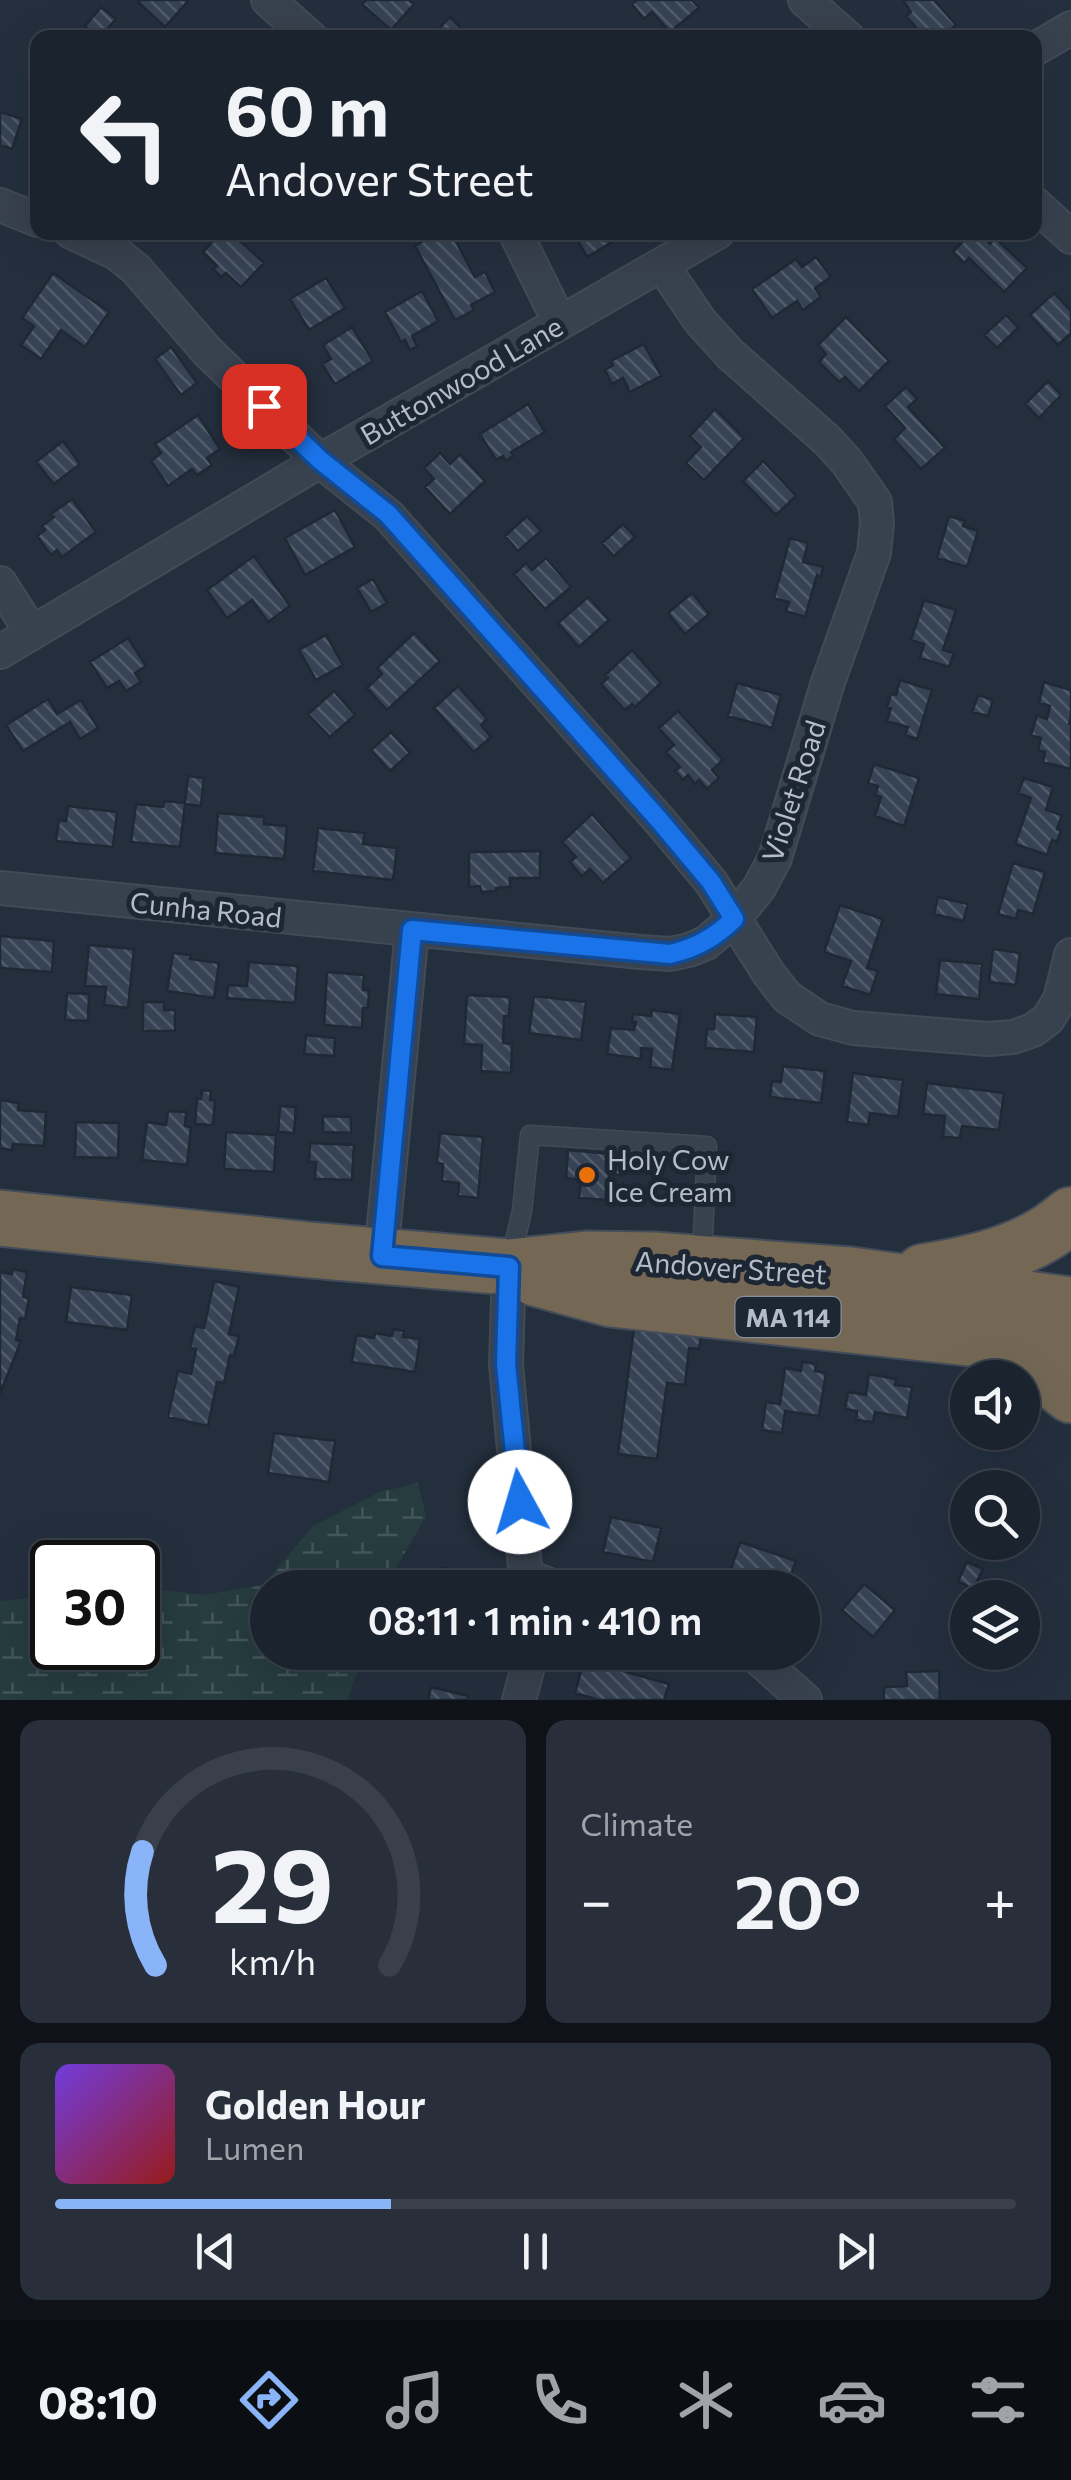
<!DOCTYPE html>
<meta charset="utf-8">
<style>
:root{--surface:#1b232e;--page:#282f3a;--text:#f1f3f6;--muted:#a0a4aa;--line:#39404a;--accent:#8ab4f8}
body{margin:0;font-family:Commissioner,sans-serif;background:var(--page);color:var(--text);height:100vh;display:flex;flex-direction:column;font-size:38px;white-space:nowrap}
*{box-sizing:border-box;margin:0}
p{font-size:32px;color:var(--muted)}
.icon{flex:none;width:55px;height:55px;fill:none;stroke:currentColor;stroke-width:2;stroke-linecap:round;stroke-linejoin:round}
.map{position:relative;height:1700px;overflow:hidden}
.side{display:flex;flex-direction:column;gap:20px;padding:20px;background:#0f1319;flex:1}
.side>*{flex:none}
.guide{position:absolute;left:30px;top:30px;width:1012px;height:210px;border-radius:20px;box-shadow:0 10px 40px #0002,0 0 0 2px var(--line);background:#1b232e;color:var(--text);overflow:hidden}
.tools{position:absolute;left:950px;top:1360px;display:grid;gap:20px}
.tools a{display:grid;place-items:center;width:90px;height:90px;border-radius:50%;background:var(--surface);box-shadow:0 10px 40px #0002,0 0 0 2px var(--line);font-size:50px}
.speed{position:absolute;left:30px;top:1540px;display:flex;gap:20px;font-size:50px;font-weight:700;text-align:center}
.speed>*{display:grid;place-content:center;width:130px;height:130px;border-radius:50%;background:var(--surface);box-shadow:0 10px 40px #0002,0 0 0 2px var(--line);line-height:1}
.speed .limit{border:5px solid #111;border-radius:15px;background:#fff;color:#111}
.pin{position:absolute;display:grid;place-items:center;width:85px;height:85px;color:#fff;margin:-42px;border-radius:20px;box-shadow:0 5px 15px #0006}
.me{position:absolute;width:110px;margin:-55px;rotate:354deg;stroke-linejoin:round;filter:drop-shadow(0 0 8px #0008)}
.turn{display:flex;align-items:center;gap:35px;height:210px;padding:0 30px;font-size:45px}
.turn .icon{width:130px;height:130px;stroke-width:2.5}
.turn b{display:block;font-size:70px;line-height:85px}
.big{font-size:75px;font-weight:600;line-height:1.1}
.side .tile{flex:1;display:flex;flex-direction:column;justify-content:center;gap:15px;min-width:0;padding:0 35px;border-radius:20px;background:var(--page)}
.side .dial{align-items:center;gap:0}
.dial svg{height:260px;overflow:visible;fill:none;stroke:var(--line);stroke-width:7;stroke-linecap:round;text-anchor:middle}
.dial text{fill:var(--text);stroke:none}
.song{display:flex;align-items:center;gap:30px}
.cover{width:120px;height:120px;border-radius:15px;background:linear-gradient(135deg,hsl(260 70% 55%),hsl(0 70% 35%))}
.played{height:10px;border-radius:5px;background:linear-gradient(90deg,var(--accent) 35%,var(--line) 35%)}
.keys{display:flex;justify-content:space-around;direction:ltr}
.heat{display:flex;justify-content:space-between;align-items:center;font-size:55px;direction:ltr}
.side .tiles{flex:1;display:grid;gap:20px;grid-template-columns:1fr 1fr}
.tile:last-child{grid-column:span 2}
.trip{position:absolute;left:250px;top:1570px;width:570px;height:100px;border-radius:50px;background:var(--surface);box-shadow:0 10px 40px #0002,0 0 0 2px var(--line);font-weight:600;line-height:100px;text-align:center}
.tab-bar{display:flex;height:160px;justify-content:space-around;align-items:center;background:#0b0e12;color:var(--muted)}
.tab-bar .icon{width:70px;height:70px}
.tab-bar .selected{color:var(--accent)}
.tab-bar b{font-size:45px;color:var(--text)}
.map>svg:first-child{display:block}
.wetland{fill:url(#wetland-marsh)}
.building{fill:url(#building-back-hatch);stroke:#1f2835;stroke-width:2.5}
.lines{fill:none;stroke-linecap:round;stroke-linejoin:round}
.lane-casing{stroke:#414a57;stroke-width:21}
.street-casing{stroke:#414a57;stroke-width:36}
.highway-casing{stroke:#434c59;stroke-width:59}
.lane{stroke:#38414e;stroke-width:18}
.street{stroke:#38414e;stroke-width:32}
.highway{stroke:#746855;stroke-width:55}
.route-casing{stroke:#114b97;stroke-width:25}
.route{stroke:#1a73e8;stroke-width:18}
.food-dot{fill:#e8710a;stroke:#1d2633;stroke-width:4}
.labels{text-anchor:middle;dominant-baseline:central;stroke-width:10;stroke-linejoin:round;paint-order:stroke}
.shield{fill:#1d2633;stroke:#878f9c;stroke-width:2.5}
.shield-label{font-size:25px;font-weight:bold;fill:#b4bcc9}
.street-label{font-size:28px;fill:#b4bcc9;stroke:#1d2633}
.poi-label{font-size:28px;fill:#b4bcc9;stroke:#1d2633;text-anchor:start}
</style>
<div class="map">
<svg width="1071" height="1700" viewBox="0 0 1071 1700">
<defs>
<pattern id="wetland-marsh" width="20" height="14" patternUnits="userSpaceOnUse" patternTransform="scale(2.5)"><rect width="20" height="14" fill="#263c3f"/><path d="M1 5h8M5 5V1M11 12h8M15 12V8" fill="none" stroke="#435659"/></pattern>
<pattern id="building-back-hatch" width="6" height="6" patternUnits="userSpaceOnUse" patternTransform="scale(2.5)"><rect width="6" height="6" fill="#364354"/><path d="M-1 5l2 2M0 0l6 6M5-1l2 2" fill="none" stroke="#515c6b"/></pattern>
</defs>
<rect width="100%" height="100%" fill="#242f3e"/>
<path class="wetland" d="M 418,1483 L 426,1516 L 399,1563 L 389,1587 L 268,1588 L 268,1652 L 365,1653 L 347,1700 L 0,1700 L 0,1601 L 52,1596 L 52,1648 L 138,1648 L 138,1587 L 204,1595 L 263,1585 L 313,1526 L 380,1492 Z"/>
<path class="building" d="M 140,0 L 189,0 L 165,27 L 138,2 Z
M 366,0 L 409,0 L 414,4 L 391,30 L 362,4 Z
M 637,0 L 692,0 L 699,8 L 670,32 L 652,12 L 644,19 L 632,4 Z
M 903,0 L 934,0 L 956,25 L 941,38 L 925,38 L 906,16 L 911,12 Z
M 101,7 L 116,19 L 99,38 L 85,26 Z
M 450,17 L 471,38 L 430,38 Z
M 0,112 L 22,119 L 12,149 L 0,145 Z
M 222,232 L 244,232 L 238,239 L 264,263 L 241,287 L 226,273 L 221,277 L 213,269 L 217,266 L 203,252 Z
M 439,232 L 451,232 L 475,277 L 485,272 L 495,292 L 471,305 L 474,310 L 455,320 L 415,246 Z
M 573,232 L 629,232 L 587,257 Z
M 972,232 L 978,232 L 990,244 L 995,238 L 1027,268 L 1004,292 L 969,258 L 964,263 L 953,252 Z
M 816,257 L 831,277 L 815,288 L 821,297 L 803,310 L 797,301 L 772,318 L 752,289 L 796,259 L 802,267 Z
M 53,273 L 109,312 L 85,347 L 61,330 L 41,359 L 21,345 L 34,326 L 22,318 Z
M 326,278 L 345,308 L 309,330 L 290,299 Z
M 422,291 L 438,321 L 412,336 L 417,346 L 410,350 L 405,340 L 401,342 L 385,312 Z
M 1054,293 L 1071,311 L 1071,333 L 1058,345 L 1030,315 Z
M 1006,315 L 1018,328 L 997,348 L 984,335 Z
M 846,317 L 889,361 L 859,391 L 845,377 L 839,382 L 819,362 L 826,354 L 818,345 Z
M 352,327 L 373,361 L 335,384 L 322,364 L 331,359 L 323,345 Z
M 644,344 L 661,376 L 630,392 L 623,378 L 612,384 L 605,370 L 613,365 L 611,361 Z
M 171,347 L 197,383 L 181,395 L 155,359 Z
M 1048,381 L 1061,395 L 1039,418 L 1025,404 Z
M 906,387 L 917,399 L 908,407 L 945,448 L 921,469 L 894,439 L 905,428 L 885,406 Z
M 528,404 L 545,432 L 511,452 L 513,456 L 506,461 L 503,456 L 496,460 L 480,434 Z
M 715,409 L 744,438 L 704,480 L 686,463 L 701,447 L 690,436 Z
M 198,415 L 220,449 L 207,458 L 212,465 L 197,475 L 192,469 L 168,486 L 151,461 L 161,453 L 155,444 Z
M 63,441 L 80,464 L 54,484 L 36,462 Z
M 440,453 L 450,464 L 460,454 L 485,481 L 450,514 L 425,487 L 434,479 L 424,468 Z
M 763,461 L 796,496 L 776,515 L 743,481 Z
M 72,499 L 96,532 L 62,557 L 57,550 L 51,555 L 37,536 L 45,530 L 42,526 L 54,517 L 51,514 Z
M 335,510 L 355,547 L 305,575 L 285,538 Z
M 527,516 L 541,531 L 518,551 L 505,536 Z
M 949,516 L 965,521 L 963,526 L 978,531 L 967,567 L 937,558 Z
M 623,524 L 635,537 L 614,556 L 602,543 Z
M 790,538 L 808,543 L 803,562 L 823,567 L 821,577 L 817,575 L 805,617 L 786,611 L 789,602 L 774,598 Z
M 254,556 L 290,606 L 268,622 L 252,600 L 227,618 L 207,590 Z
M 546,558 L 571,587 L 545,609 L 514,574 L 526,563 L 532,570 Z
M 373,579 L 387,603 L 371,612 L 357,588 Z
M 692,593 L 709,614 L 685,634 L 668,613 Z
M 588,597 L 609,620 L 579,647 L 558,623 Z
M 924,600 L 956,610 L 943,650 L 954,653 L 949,667 L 920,658 L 924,644 L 911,640 Z
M 414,633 L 440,661 L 387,710 L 367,688 L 382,674 L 377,668 Z
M 326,635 L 343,665 L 316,680 L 299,650 Z
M 128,638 L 146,666 L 135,673 L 141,682 L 126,691 L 119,681 L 107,688 L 90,662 Z
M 632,650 L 661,683 L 635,707 L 632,704 L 625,710 L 601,684 L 608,678 L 605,675 Z
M 900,680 L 932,690 L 917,739 L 905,735 L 908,727 L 887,721 L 891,708 L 887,707 L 891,694 L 896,695 Z
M 1044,682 L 1071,690 L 1071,715 L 1069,724 L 1071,724 L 1071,769 L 1043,762 L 1045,752 L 1038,750 L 1041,738 L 1031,735 L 1037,715 L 1047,719 L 1050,706 L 1039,703 Z
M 737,683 L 781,695 L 772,728 L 728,716 Z
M 458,686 L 487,719 L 481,725 L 491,737 L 474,752 L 434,708 Z
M 334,691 L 355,715 L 330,737 L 308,714 Z
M 978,695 L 993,700 L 988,716 L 972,712 Z
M 48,699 L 57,714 L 81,700 L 98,728 L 80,739 L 70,722 L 23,751 L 6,725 Z
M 678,711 L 723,760 L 712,770 L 719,778 L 707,789 L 699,780 L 695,784 L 688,775 L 683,780 L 675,771 L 680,767 L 666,752 L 674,745 L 659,728 Z
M 391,732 L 410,753 L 390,771 L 371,750 Z
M 874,764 L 919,778 L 904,826 L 875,816 L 881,797 L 875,795 L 878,786 L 868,783 Z
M 188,776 L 204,778 L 201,806 L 185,804 L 180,847 L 131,842 L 136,804 L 163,807 L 164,801 L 185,803 Z
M 1024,778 L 1053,787 L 1046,810 L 1062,815 L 1057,829 L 1061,830 L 1057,842 L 1052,840 L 1047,855 L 1015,844 L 1031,798 L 1018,793 Z
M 68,806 L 117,812 L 113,847 L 56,841 L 59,820 L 66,821 Z
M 218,813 L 264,817 L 264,824 L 287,826 L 284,859 L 215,853 Z
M 592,814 L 631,858 L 603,883 L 590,869 L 582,876 L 570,862 L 576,857 L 562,842 Z
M 318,828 L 365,833 L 363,844 L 397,848 L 393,880 L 313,871 Z
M 540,851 L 540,878 L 510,878 L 510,887 L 496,888 L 496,891 L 481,892 L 480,886 L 469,887 L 469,852 Z
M 1013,863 L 1045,872 L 1033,914 L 1018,910 L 1016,919 L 998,914 Z
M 938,897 L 968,904 L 963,921 L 934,914 Z
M 840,905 L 883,919 L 867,968 L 878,971 L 870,995 L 842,986 L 851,961 L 824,952 Z
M 0,936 L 54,941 L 52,972 L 0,968 Z
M 89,945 L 134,949 L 128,1008 L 104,1005 L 106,987 L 85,986 Z
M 993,949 L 1020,953 L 1016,985 L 989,982 Z
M 173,953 L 191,955 L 190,959 L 219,963 L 214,998 L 167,991 Z
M 940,960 L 982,964 L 979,999 L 936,994 Z
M 249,962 L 298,966 L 295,1003 L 227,998 L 228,985 L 247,986 Z
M 327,972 L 364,975 L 363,990 L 369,990 L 368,1008 L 363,1008 L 362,1028 L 324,1025 Z
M 67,993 L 89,994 L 88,1021 L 65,1020 Z
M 467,995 L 510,997 L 509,1016 L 504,1016 L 503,1043 L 512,1044 L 511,1073 L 481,1071 L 482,1045 L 464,1044 Z
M 534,996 L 586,1002 L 581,1040 L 529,1033 Z
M 143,1002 L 164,1002 L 164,1010 L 175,1010 L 175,1031 L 143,1031 Z
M 652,1010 L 680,1014 L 672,1070 L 650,1067 L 652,1049 L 641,1048 L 641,1059 L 607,1054 L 611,1028 L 634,1030 L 636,1022 L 632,1022 L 633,1014 L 651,1016 Z
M 715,1014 L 757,1017 L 754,1052 L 705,1048 L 707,1029 L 714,1029 Z
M 306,1035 L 335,1038 L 334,1056 L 304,1054 Z
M 783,1066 L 825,1071 L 821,1103 L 770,1097 L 772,1081 L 781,1082 Z
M 853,1073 L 903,1080 L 898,1117 L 870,1113 L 868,1125 L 847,1122 Z
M 927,1083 L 1004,1093 L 999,1130 L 962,1126 L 960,1138 L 943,1137 L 945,1116 L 923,1114 Z
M 202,1090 L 211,1091 L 210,1100 L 215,1100 L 213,1125 L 195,1124 L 197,1098 L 201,1099 Z
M 0,1100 L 19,1103 L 18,1110 L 46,1112 L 44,1146 L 13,1144 L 12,1150 L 0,1148 Z
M 280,1106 L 296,1107 L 294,1133 L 278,1132 Z
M 168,1111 L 186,1112 L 185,1126 L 191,1127 L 187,1165 L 142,1160 L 147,1122 L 166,1125 Z
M 323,1116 L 351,1117 L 351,1133 L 323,1132 Z
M 76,1122 L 119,1123 L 118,1158 L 75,1157 Z
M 226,1132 L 276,1135 L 274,1172 L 224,1169 Z
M 440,1133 L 483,1137 L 478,1198 L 458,1196 L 459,1183 L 442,1181 L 443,1164 L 437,1163 Z
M 310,1143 L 354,1145 L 352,1180 L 315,1179 L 316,1162 L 309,1162 Z
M 568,1150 L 623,1155 L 621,1175 L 609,1174 L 607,1200 L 579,1198 L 581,1180 L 566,1178 Z
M 13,1269 L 27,1272 L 23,1297 L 29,1298 L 25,1319 L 20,1318 L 16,1340 L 21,1341 L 0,1394 L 0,1272 L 12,1274 Z
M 214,1281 L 239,1287 L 229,1334 L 239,1336 L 234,1356 L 230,1355 L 224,1383 L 217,1382 L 208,1426 L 168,1417 L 178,1371 L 191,1374 L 196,1349 L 190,1348 L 195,1326 L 204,1328 Z
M 71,1287 L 132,1295 L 127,1330 L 66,1322 Z
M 634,1328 L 701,1337 L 699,1349 L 689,1348 L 685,1385 L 667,1383 L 657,1459 L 618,1454 Z
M 393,1329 L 404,1331 L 403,1337 L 420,1339 L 415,1372 L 352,1362 L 356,1335 L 374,1338 L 375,1333 L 392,1336 Z
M 802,1362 L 816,1364 L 815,1371 L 826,1373 L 819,1416 L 785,1411 L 782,1433 L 762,1430 L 766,1402 L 780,1404 L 785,1368 L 801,1371 Z
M 869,1374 L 896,1379 L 895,1385 L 912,1387 L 907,1418 L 875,1412 L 873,1422 L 856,1420 L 857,1411 L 845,1409 L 848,1392 L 866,1395 Z
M 274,1433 L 335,1441 L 329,1482 L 268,1473 Z
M 611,1517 L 661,1528 L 653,1562 L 603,1552 Z
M 740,1542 L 796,1561 L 786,1588 L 763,1588 L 729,1575 Z
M 967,1562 L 983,1569 L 973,1589 L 958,1581 Z
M 446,1568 L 449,1587 L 415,1588 L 413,1573 Z
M 864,1584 L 895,1610 L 873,1637 L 842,1610 Z
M 584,1660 L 669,1684 L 664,1700 L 599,1700 L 575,1693 Z
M 939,1671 L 940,1700 L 884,1700 L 884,1687 L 907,1686 L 906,1672 Z
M 431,1687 L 468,1696 L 467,1700 L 428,1700 Z"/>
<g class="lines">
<g class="lane-casing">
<path id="lane" d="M 510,1262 L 522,1211 L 530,1135 L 707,1146 L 702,1259"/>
</g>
<g class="street-casing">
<path id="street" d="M 268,0 L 311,38
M 805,0 L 848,38
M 1035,49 L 1071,28
M 1035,204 L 1071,237
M 0,205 L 38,220
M 71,232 L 116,253 L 136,269 L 207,351 L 320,461 L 388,515 L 660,821 L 711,882 L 769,974 L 787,997 L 820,1019 L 853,1028 L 988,1039 L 1013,1037 L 1033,1030 L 1048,1019 L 1060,999 L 1071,955
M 515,232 L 560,323
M 0,583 L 32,633
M 0,652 L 320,461 L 718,232
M 0,888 L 641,952 L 670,954 L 689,950 L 706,943 L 734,919 L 759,888 L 775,858 L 828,682 L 874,553 L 877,523 L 875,502 L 847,462 L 828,441 L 730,354 L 700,321 L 662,265
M 381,1256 L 412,930
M 509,1267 L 506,1365 L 527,1588
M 526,1576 L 558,1588
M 744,1652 L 757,1657 L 805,1700
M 519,1700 L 532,1652"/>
</g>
<g class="highway-casing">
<path id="highway" d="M 0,1218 L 310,1250 L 509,1267 L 587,1259 L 654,1260 L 850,1275 L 1071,1305
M 923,1272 C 965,1265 1009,1256 1045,1234 C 1054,1229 1063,1221 1071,1215
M 535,1278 L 611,1299 L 1071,1349
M 998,1350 L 1038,1369 L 1071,1395"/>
</g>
<use href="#lane" class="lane"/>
<use href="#street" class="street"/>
<use href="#highway" class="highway"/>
</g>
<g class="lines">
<g class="route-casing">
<path id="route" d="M 264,406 L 320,460 L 388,514 L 660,821 L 711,882 L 734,919 C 714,938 696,948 670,954 L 412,930 L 382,1256 L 509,1267 L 506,1364 L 520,1502"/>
</g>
<use href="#route" class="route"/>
</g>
<circle class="food-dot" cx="587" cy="1175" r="10"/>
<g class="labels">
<rect class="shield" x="735.5" y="1297" width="105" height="40" rx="8"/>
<g class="shield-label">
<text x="788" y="1317">MA 114</text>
</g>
<g class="street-label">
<text transform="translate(461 380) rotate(-30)">Buttonwood Lane</text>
<text transform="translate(793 791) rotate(-72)">Violet Road</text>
<text transform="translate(206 909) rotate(6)">Cunha Road</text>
<text transform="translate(731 1267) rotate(4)">Andover Street</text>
</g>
<g class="poi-label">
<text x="607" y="1159">Holy Cow<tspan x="607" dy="32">Ice Cream</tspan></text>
</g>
</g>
</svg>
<div class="tools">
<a><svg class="icon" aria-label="sound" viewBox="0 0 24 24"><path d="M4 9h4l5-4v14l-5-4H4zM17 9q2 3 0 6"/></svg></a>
<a><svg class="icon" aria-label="search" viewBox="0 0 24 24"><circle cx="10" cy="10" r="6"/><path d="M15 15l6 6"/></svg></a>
<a><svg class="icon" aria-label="layers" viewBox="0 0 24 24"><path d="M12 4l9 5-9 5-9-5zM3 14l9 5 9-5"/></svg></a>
</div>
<div class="speed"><div class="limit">30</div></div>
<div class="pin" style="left:264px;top:406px;background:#d93025"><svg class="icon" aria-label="arrive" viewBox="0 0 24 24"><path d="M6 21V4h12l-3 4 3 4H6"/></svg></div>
<svg class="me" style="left:520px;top:1502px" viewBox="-20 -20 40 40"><circle r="19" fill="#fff"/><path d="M0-13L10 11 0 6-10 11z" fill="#1a73e8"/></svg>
<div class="trip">08:11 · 1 min · 410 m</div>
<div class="guide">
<div class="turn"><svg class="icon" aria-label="left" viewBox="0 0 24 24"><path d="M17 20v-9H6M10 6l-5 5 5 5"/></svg><div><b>60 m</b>Andover Street</div></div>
</div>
</div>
<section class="side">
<div class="tiles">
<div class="tile dial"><svg viewBox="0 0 100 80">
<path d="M14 69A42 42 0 1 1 86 69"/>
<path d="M14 69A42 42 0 0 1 10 34" stroke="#8ab4f8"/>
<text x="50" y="56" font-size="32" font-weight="700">29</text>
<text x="50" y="72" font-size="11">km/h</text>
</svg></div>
<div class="tile"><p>Climate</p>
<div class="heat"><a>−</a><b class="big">20°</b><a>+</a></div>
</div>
<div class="tile">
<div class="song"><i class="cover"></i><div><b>Golden Hour</b><p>Lumen</p></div></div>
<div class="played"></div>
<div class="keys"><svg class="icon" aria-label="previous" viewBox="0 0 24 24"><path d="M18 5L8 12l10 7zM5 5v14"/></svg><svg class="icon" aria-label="pause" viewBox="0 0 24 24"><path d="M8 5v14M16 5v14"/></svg><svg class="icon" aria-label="next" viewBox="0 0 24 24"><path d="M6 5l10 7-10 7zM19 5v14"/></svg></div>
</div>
</div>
</section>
<nav class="tab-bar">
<b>08:10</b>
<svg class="icon selected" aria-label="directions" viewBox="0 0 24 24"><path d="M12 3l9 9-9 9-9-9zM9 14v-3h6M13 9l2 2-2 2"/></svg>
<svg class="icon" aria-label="music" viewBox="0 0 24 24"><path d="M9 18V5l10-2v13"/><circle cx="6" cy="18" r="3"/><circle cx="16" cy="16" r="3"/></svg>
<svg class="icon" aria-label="phone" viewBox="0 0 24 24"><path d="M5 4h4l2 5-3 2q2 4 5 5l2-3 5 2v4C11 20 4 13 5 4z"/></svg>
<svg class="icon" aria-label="climate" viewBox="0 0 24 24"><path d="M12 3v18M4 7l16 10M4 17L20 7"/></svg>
<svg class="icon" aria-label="car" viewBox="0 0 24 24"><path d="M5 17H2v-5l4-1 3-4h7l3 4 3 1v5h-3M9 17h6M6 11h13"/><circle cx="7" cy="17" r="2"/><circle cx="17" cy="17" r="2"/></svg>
<svg class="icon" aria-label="filters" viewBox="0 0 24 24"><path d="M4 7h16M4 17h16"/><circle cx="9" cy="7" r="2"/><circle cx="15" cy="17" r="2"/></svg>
</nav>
